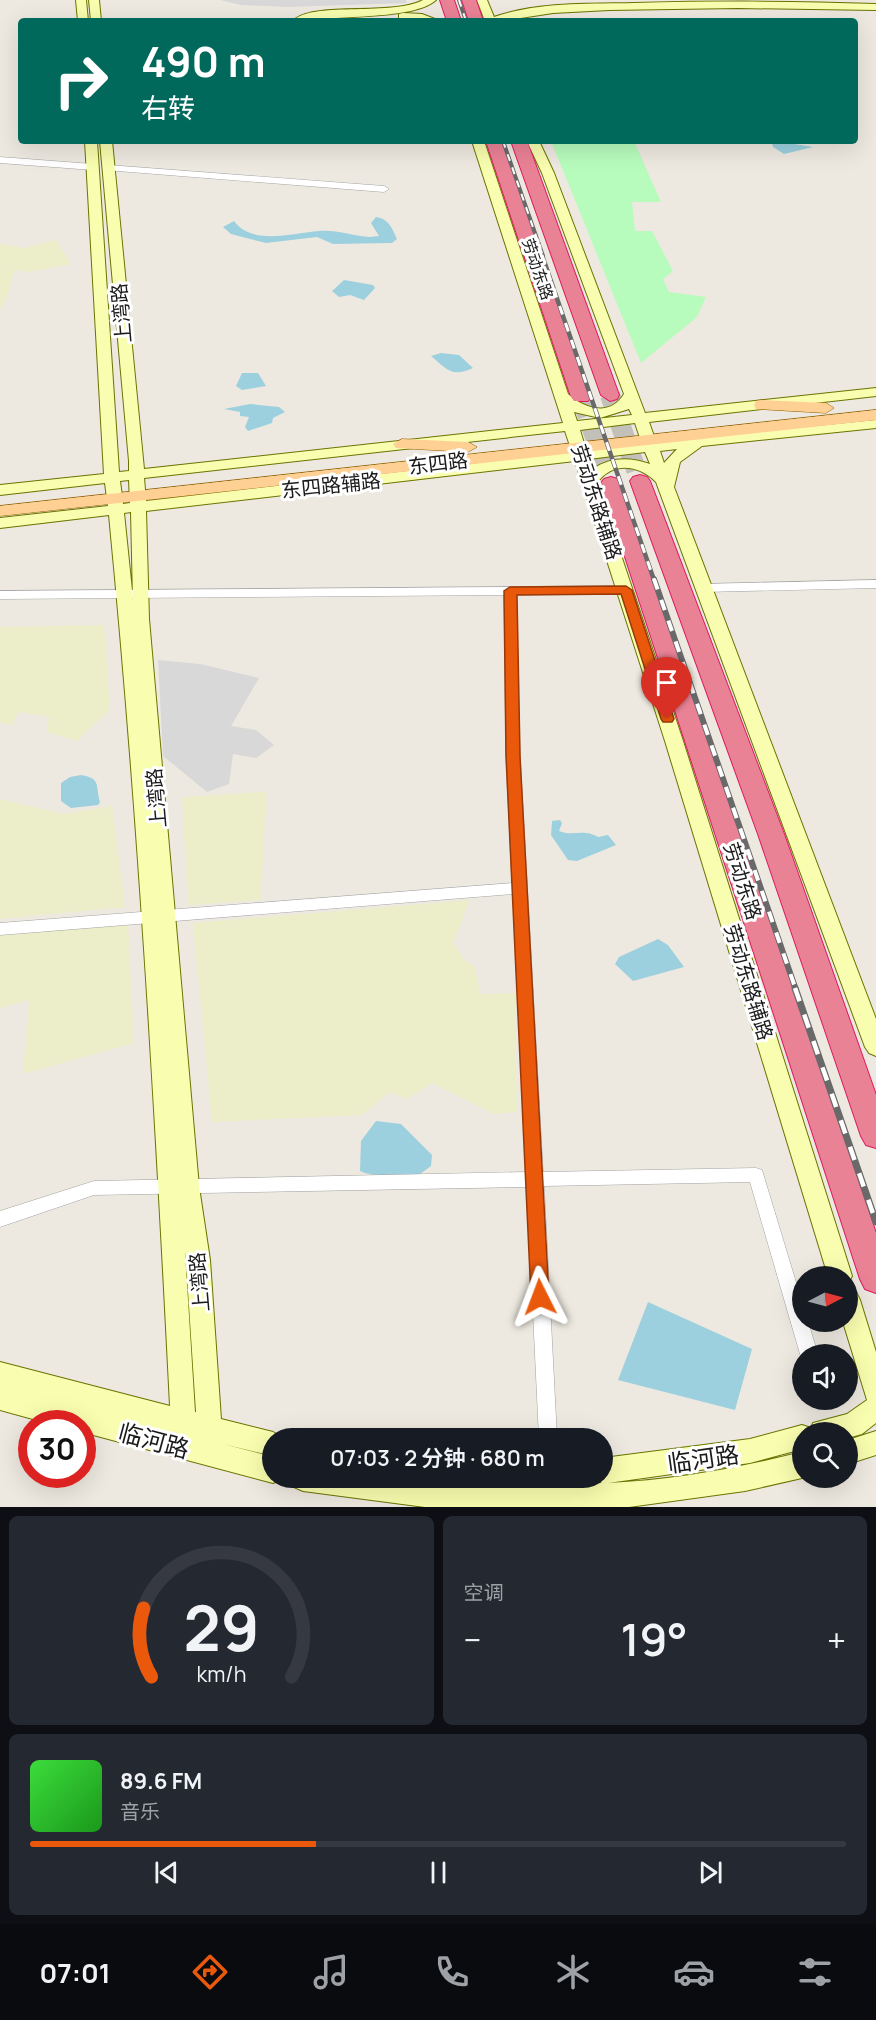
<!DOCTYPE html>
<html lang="zh">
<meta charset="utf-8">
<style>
:root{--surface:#171b24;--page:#242831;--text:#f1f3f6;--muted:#9ea1a6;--line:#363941;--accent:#ea580c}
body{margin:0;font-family:Manrope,"Noto Sans SC",sans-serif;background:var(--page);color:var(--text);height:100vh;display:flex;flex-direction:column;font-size:22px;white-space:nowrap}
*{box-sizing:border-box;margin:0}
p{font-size:20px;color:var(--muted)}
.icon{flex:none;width:33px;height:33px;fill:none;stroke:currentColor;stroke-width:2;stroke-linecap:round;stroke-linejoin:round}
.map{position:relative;height:1507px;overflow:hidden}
.sheet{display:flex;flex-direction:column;gap:9px;padding:9px;background:#0d0f14;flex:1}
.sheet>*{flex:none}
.banner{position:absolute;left:18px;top:18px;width:840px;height:126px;border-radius:6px;box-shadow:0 6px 24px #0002;background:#00695c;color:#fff;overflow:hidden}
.needle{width:39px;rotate:84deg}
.controls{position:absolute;left:792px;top:1266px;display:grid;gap:12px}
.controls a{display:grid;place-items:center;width:66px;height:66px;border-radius:50%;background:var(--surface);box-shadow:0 6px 24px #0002;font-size:30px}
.speed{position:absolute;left:18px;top:1410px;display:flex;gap:12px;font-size:30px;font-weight:700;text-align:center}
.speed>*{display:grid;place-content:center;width:78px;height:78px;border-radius:50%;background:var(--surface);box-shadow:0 6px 24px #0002;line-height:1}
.speed .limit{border:9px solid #d22;background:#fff;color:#111}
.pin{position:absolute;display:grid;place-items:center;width:51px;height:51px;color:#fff;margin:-62px -26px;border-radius:50% 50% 50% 0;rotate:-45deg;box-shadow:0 0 6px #0007}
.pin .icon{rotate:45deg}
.me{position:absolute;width:66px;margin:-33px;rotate:357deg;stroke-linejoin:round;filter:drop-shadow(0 0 4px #0008)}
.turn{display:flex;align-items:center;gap:21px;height:126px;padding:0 24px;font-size:27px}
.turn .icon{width:78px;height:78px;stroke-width:2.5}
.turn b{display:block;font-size:42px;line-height:51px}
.big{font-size:45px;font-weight:600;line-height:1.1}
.sheet .tile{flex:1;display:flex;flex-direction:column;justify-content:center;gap:9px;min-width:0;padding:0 21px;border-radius:9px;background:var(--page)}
.sheet .dial{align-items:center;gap:0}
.dial svg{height:156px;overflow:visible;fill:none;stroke:var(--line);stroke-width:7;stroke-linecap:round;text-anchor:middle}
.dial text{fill:var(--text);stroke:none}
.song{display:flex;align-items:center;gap:18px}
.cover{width:72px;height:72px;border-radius:9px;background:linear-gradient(135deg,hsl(120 70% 55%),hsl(120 70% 35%))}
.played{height:6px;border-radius:3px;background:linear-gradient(90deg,var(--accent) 35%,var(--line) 35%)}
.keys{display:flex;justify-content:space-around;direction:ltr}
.heat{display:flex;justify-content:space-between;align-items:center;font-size:33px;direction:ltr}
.sheet .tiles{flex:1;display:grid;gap:9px;grid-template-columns:1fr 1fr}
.tile:last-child{grid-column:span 2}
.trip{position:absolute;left:262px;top:1428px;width:351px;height:60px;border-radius:30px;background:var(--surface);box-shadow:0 6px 24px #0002;font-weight:600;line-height:60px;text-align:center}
.tab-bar{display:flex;height:96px;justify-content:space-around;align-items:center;background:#090b0e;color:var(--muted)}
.tab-bar .icon{width:42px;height:42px}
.tab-bar .active{color:var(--accent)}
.tab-bar b{font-size:27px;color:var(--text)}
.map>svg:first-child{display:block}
.residential{fill:#d9d8d8}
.farmland{fill:#eceec9}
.park{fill:#b8fcbd}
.water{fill:#9dd0de}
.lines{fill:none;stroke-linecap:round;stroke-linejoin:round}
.highway-tunnel{stroke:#c3c0b9;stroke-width:20;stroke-dasharray:20 10;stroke-linecap:butt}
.street-casing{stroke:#a2a2a2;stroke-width:1}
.secondary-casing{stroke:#697400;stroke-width:2}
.primary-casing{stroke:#926100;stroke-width:1}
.highway-casing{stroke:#de1a5f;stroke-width:2}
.street{fill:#fff;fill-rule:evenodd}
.secondary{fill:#f9fdaf;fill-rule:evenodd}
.primary{fill:#ffd093;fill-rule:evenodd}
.highway{fill:#ea8296;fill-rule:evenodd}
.rail-far3-casing{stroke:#696969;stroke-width:4}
.rail-far2-casing{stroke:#696969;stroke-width:4.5}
.rail-far1-casing{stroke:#696969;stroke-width:6}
.rail-casing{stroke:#696969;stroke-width:7}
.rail-far3{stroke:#fff;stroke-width:2;stroke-dasharray:7;stroke-linecap:butt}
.rail-far2{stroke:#fff;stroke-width:3;stroke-dasharray:9;stroke-linecap:butt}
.rail-far1{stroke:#fff;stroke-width:4;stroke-dasharray:11;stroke-linecap:butt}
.rail{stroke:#fff;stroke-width:4.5;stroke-dasharray:14;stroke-linecap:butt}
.route{fill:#ea580c;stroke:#983908;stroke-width:1.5}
.labels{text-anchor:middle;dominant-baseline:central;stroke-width:6;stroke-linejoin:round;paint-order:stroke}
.far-street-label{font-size:16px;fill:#1b1b1b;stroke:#fff}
.street-label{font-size:20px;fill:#1b1b1b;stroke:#fff}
.near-street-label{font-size:24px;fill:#1b1b1b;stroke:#fff}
</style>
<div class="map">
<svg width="876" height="1507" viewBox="0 0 876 1507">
<rect width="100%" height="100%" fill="#ede9e0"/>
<path class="residential" d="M 220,0 L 406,0 L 407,3 L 287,7 L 241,5 Z
M 158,660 L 200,664 L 259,678 L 231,726 L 256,730 L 274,745 L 256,758 L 233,754 L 229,784 L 207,792 L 163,756 Z"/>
<path class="farmland" d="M 56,240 L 71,264 L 30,272 L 15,270 L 6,299 L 0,310 L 0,244 L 25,248 Z
M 104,625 L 110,709 L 77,741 L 47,732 L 49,717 L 18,712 L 12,726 L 0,722 L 0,627 Z
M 266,792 L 261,900 L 188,905 L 182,797 Z
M 0,799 L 63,814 L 112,806 L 125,907 L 0,919 Z
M 470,900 L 453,942 L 463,959 L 475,967 L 480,994 L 515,993 L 517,1112 L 494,1114 L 432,1083 L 407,1099 L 390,1092 L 362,1115 L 212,1122 L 193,923 Z
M 128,925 L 134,1043 L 23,1074 L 29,1000 L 0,1008 L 0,933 Z"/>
<path class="park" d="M 551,141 L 634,141 L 661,202 L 632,202 L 635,231 L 652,231 L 673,271 L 663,279 L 669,292 L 706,297 L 697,317 L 641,363 Z"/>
<path class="water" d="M 775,141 L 813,147 L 784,154 L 773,147 L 772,143 Z
M 376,217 C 389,219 392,228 397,239 L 392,243 L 333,244 L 317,237 L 266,243 L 231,234 L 223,227 L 234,221 C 252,246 293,233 319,231 C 334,229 354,236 370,237 L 379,236 L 371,223 Z
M 344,280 L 373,285 L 375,288 L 364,300 L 350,295 L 339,297 L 332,291 Z
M 441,353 L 459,355 L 473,368 C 451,378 447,369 431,356 Z
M 242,373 L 258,373 L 266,386 L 242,390 L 236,386 Z
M 250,404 L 279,407 L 285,412 L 273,418 L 272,423 L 248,431 L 245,427 L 249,417 L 240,416 L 240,412 L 224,409 Z
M 81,775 C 102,779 95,785 100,802 L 98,805 L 71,808 L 61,801 L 61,783 L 70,777 Z
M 560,820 L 562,823 L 559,831 C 573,837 583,828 598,837 L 608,835 L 616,845 L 577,861 L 568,860 L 551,835 L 552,821 Z
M 658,939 L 668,945 L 684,967 L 633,981 L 615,964 L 619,957 Z
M 376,1121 L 401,1124 L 432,1155 L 431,1166 L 416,1177 C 398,1172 377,1179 360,1171 L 361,1141 Z
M 648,1302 L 752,1349 L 735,1410 L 618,1380 Z"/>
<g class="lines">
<path class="highway-tunnel" d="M 610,395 L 640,481
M 581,397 L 611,483"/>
<g class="street-casing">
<path id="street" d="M 0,157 L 93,164 L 97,167 L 93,170 L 0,163 Z
M 108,165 L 384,186 L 389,189 L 384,192 L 105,170 L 105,166 Z
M 876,580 L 876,588 L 703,592 L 697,588 L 703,584 Z
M 626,586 L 632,590 L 630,593 L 516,595 L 520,756 L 543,1172 L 756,1168 L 762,1170 L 802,1302 L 802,1322 L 808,1322 L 818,1354 L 802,1354 L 802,1360 L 800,1354 L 750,1182 L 544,1186 L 557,1438 L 539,1438 L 527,1187 L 94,1195 L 0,1227 L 0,1211 L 94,1181 L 526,1172 L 513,894 L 0,935 L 0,923 L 512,883 L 506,756 L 504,595 L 0,599 L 0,591 Z"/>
</g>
<g class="secondary-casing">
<path id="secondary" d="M 76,0 L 86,0 L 88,21 L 78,21 Z
M 89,0 L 99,0 L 101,21 L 91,21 Z
M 423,0 L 436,0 C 414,20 337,15 306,21 L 295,19 C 317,2 393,16 423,0 Z
M 477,0 L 487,0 L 494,17 C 537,2 588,4 634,3 C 715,1 795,1 876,4 L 876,10 L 738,8 L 609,10 L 553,13 L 502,21 L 485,21 Z
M 403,13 L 422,14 L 440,21 L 399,18 L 399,14 Z
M 85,141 L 97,141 L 119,472 L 129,471 L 129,461 L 100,141 L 112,141 L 144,469 L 563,423 L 472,141 L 484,141 L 568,394 C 585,409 610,417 624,394 L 542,173 L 527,141 L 539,141 L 554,173 L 645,413 L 876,388 L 876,396 L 649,422 L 656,442 L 876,420 L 876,428 L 702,446 L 680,462 L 674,487 L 876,1019 L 876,1056 L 869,1053 L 865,1047 L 656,482 C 639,465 613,461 597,483 L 683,741 L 852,1276 L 848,1284 L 848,1276 L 828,1276 L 665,741 L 575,461 L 146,511 L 149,619 L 199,1187 L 210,1260 L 221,1419 L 273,1432 L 283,1438 L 273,1438 L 273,1456 L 223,1444 L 273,1457 L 273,1478 L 283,1478 L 273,1483 L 82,1432 L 82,1424 L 51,1424 L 0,1410 L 0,1386 L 171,1431 L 0,1386 L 0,1362 L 170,1406 C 155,1108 138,811 109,515 L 0,528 L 0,518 L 108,506 L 105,483 L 0,495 L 0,485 L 104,474 ZM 629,409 L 632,415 L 577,421 L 574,412 L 600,418 ZM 635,423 L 642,444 L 586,450 L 580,430 ZM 565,431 L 572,452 L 146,501 L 144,478 ZM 677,449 L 664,463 L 660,451 ZM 645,452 L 650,464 C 630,457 610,457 593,469 L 589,459 ZM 129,480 L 130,503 L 123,504 L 120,481 ZM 131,512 L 133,600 L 124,513 ZM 185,1252 L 186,1260 L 196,1412 L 195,1412 Z
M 848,1289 L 856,1292 L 860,1300 L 876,1352 L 876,1423 L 862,1434 L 848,1438 L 848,1432 L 802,1432 L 802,1449 L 750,1463 L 608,1483 C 674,1480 738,1468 802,1452 L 802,1478 L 745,1491 L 629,1507 L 425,1507 L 303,1491 L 294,1487 L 290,1478 L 388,1478 L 488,1485 L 602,1483 L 593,1478 L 603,1478 L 603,1458 L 750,1439 L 802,1425 L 811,1428 L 813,1423 L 847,1414 L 867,1400 L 843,1322 L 848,1322 Z
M 876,1431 L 876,1455 L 848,1464 L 848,1440 Z"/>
</g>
<g class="primary-casing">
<path id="primary" d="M 762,400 L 826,403 L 834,408 L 826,413 L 756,409 L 754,405 L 756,401 Z
M 876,410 L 876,420 L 0,516 L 0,506 Z
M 402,439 L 468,442 L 477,447 L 468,452 L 396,448 L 393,444 Z"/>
</g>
<g class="highway-casing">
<path id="highway" d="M 440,0 L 454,0 L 461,21 L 447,21 Z
M 462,0 L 476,0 L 483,21 L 469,21 Z
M 486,141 L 502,141 L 591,397 L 588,401 L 574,401 L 571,397 Z
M 511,141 L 527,141 L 619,395 L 617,399 L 610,401 L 601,395 Z
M 640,475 L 647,477 L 650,481 L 784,834 L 876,1095 L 876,1148 L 866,1145 L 861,1136 L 758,834 L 630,481 L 633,477 Z
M 611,477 L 618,479 L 621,483 L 876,1233 L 876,1293 L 865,1289 L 860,1279 L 601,483 L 604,479 Z"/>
</g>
<use href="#street" class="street"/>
<use href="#secondary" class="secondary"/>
<use href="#primary" class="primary"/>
<use href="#highway" class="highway"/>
<g class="rail-far3-casing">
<path id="rail-far3" d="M 459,0 L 466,21
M 503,141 L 543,256"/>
</g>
<g class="rail-far2-casing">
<path id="rail-far2" d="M 542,255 L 654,580"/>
</g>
<g class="rail-far1-casing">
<path id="rail-far1" d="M 654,579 L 796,990"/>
</g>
<g class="rail-casing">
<path id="rail" d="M 795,988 L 876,1222"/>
</g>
<use href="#rail-far3" class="rail-far3"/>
<use href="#rail-far2" class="rail-far2"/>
<use href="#rail-far1" class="rail-far1"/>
<use href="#rail" class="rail"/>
</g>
<path class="route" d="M 626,586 L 632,590 L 674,719 L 672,722 L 663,722 L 661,719 L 621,594 L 517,595 L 520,756 L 549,1297 L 546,1303 L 540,1305 L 534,1303 L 531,1297 L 506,756 L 504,591 L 510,587 Z"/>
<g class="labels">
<g class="far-street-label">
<text transform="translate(538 269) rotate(71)">劳动东路</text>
</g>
<g class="street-label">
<text transform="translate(121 313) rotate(-95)">上湾路</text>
<text transform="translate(438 463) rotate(-7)">东四路</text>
<text transform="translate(331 485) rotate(-6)">东四路辅路</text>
<text transform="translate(597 502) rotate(72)">劳动东路辅路</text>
<text transform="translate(156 798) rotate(-95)">上湾路</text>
<text transform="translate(743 881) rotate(72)">劳动东路</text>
<text transform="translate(749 982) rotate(73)">劳动东路辅路</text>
<text transform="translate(199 1282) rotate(-95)">上湾路</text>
</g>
<g class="near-street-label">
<text transform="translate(154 1440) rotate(15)">临河路</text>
<text transform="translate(703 1458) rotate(-8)">临河路</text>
</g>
</g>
</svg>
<div class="controls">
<a><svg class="needle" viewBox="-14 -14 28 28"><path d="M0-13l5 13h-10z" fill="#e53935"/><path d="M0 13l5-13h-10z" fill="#9ea1a6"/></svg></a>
<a><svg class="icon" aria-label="sound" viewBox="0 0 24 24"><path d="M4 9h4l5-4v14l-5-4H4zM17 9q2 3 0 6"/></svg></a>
<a><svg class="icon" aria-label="search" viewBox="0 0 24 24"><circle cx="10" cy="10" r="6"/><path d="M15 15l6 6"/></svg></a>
</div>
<div class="speed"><div class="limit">30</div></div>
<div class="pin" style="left:667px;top:719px;background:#d93025"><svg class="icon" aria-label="arrive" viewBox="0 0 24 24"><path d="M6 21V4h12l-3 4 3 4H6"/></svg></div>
<svg class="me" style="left:540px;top:1297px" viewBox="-20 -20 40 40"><path d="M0-17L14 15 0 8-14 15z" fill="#ea580c" stroke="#fff" stroke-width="4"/></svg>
<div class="trip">07:03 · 2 分钟 · 680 m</div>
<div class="banner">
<div class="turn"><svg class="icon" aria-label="right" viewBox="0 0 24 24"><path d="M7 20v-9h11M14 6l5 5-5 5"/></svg><div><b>490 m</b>右转</div></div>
</div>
</div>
<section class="sheet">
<div class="tiles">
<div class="tile dial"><svg viewBox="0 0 100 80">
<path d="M14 69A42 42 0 1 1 86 69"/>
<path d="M14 69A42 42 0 0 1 10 34" stroke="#ea580c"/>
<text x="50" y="56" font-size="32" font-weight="700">29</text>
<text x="50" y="72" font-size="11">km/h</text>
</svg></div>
<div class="tile"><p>空调</p>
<div class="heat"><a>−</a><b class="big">19°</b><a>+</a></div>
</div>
<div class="tile">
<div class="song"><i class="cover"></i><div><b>89.6 FM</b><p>音乐</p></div></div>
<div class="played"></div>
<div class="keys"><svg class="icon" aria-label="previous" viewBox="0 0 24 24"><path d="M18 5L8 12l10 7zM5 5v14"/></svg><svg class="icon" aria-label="pause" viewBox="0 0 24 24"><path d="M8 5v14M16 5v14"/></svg><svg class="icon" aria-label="next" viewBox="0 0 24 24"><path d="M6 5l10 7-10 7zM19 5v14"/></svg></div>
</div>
</div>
</section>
<nav class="tab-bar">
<b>07:01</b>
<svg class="icon active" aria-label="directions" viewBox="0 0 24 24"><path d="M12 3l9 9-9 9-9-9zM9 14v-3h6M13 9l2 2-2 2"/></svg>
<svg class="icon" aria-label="music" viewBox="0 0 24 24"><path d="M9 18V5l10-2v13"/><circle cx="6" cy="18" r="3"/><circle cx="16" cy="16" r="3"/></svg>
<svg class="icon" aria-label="phone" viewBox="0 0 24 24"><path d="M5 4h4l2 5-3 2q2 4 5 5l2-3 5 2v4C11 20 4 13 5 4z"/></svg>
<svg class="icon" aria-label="climate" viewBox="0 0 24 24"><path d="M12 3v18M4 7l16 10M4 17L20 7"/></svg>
<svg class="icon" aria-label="car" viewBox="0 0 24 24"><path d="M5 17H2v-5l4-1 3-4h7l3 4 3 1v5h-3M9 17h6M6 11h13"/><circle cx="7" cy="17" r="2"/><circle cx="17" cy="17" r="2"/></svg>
<svg class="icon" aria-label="filters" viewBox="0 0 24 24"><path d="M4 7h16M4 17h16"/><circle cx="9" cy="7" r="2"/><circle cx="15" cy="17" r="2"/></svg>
</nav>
